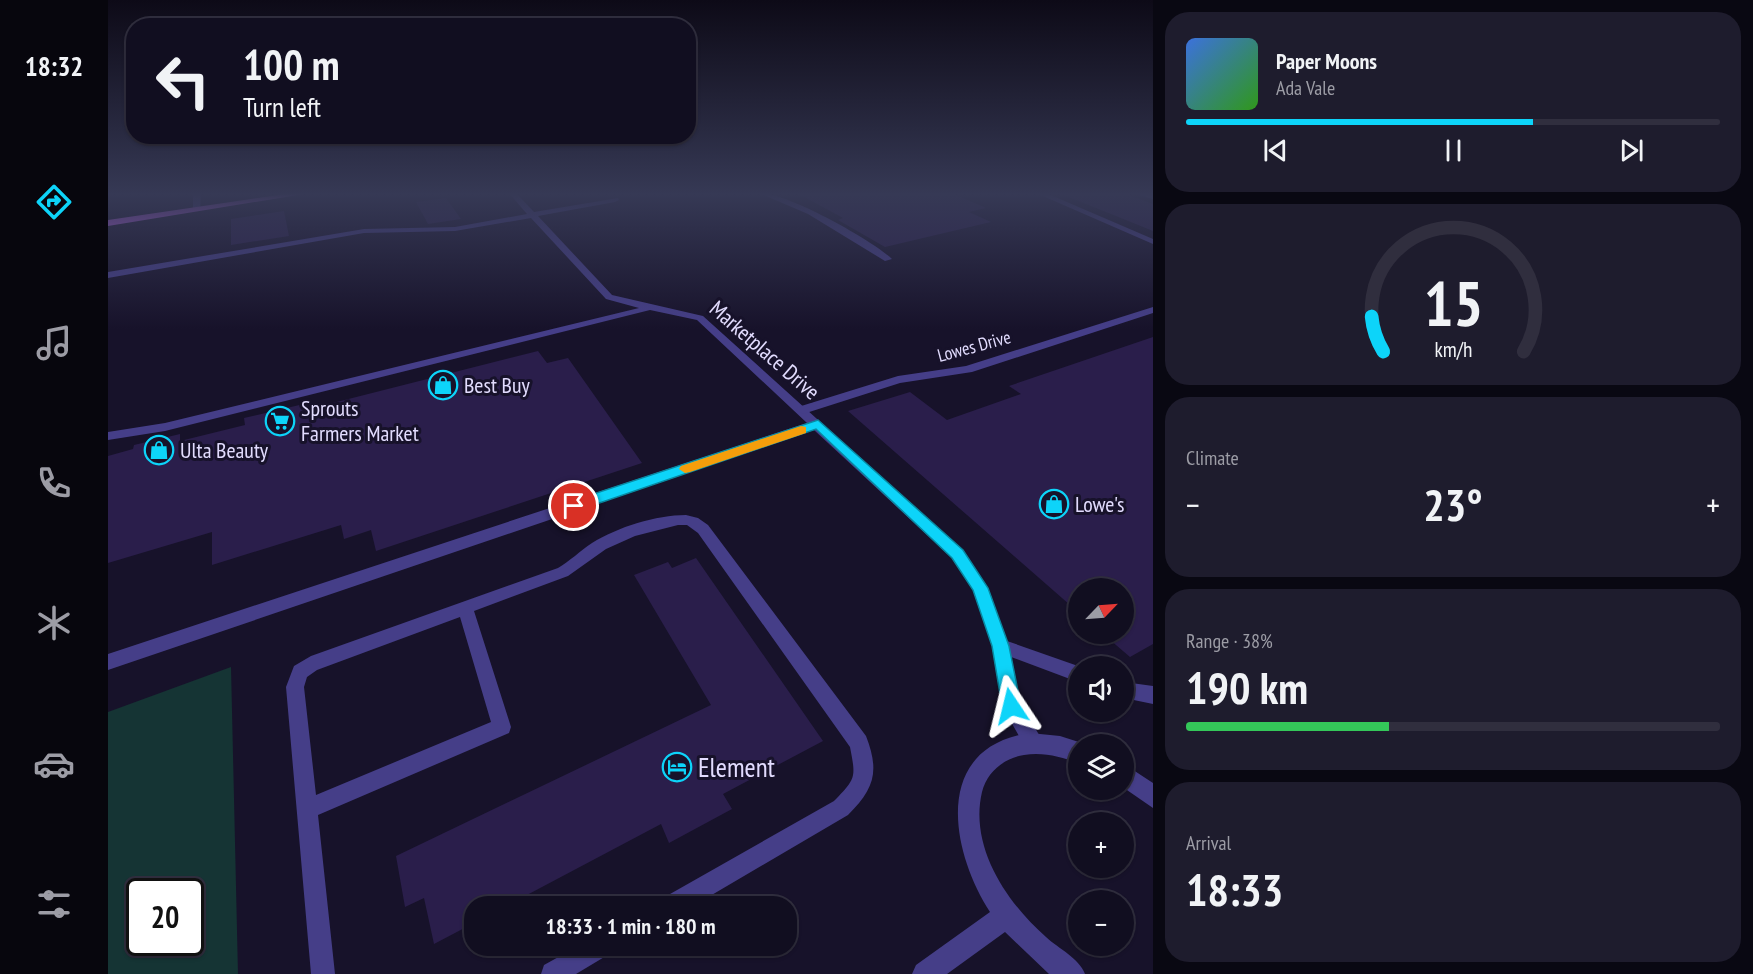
<!DOCTYPE html>
<meta charset="utf-8">
<style>
:root{--surface:#110e20;--page:#1e1c2d;--text:#f1f3f6;--muted:#9c9ca5;--line:#302e3e;--accent:#0dd4f9}
body{margin:0;font-family:"PT Sans Narrow",sans-serif;background:var(--page);color:var(--text);height:100vh;display:flex;flex-direction:column;font-size:22px;white-space:nowrap}
*{box-sizing:border-box;margin:0}
p{font-size:20px;color:var(--muted)}
.icon{flex:none;width:33px;height:33px;fill:none;stroke:currentColor;stroke-width:2;stroke-linecap:round;stroke-linejoin:round}
.map{position:relative;flex:1;overflow:hidden}
.side{display:flex;flex-direction:column;gap:12px;padding:12px;background:#090812;width:600px}
.side>*{flex:none}
.banner{position:absolute;left:18px;top:18px;width:570px;height:126px;border-radius:24px;box-shadow:0 2px 4px #0004,0 0 0 2px var(--line);background:#110e20;color:var(--text);overflow:hidden}
.needle{width:39px;rotate:65deg}
.fabs{position:absolute;left:960px;top:578px;display:grid;gap:12px}
.fabs a{display:grid;place-items:center;width:66px;height:66px;border-radius:50%;background:var(--surface);box-shadow:0 2px 4px #0004,0 0 0 2px var(--line);font-size:30px}
.speed{position:absolute;left:18px;top:878px;display:flex;gap:12px;font-size:30px;font-weight:700;text-align:center}
.speed>*{display:grid;place-content:center;width:78px;height:78px;border-radius:50%;background:var(--surface);box-shadow:0 2px 4px #0004,0 0 0 2px var(--line);line-height:1}
.speed .limit{border:3px solid #111;border-radius:9px;background:#fff;color:#111}
.pin{position:absolute;display:grid;place-items:center;width:51px;height:51px;color:#fff;margin:-26px;border:3px solid #fff;border-radius:50%;box-shadow:0 2px 6px #0007}
.me{position:absolute;width:66px;margin:-33px;rotate:350deg;stroke-linejoin:round;filter:drop-shadow(0 0 4px #0008)}
.turn{display:flex;align-items:center;gap:21px;height:126px;padding:0 18px;font-size:27px}
.turn .icon{width:78px;height:78px;stroke-width:2.5}
.turn b{display:block;font-size:42px;line-height:51px}
.big{font-size:45px;font-weight:700;line-height:1.1}
.side .card{flex:1;display:flex;flex-direction:column;justify-content:center;gap:9px;min-width:0;padding:0 21px;border-radius:24px;background:var(--page)}
.side .dial{align-items:center;gap:0}
.dial svg{height:156px;overflow:visible;fill:none;stroke:var(--line);stroke-width:7;stroke-linecap:round;text-anchor:middle}
.dial text{fill:var(--text);stroke:none}
.song{display:flex;align-items:center;gap:18px}
.cover{width:72px;height:72px;border-radius:9px;background:linear-gradient(135deg,hsl(220 70% 55%),hsl(110 70% 35%))}
.played{height:6px;border-radius:3px;background:linear-gradient(90deg,var(--accent) 65%,var(--line) 65%)}
.keys{display:flex;justify-content:space-around;direction:ltr}
.heat{display:flex;justify-content:space-between;align-items:center;font-size:33px;direction:ltr}
.charge{height:9px;border-radius:4px;background:linear-gradient(90deg,#34c759 38%,var(--line) 0)}
.trip{position:absolute;left:356px;top:896px;width:333px;height:60px;border-radius:24px;background:var(--surface);box-shadow:0 2px 4px #0004,0 0 0 2px var(--line);font-weight:700;line-height:60px;text-align:center}
main{display:flex;flex:1;min-height:0}
.menu{display:flex;flex-direction:column;width:108px;justify-content:space-around;align-items:center;background:#07060d;color:var(--muted)}
.menu .icon{width:42px;height:42px}
.menu .on{color:var(--accent)}
.menu b{font-size:27px;color:var(--text)}
.map>svg:first-child{display:block}
.green{fill:#153434;fill-rule:evenodd}
.building{fill:#2a1e4b}
.lines{fill:none;stroke-linecap:round;stroke-linejoin:round}
.lane{fill:#453e88;fill-rule:evenodd}
.street{fill:#453e88;fill-rule:evenodd}
.primary{fill:#cc66fb;fill-rule:evenodd}
.route{fill:#0dd4f9;stroke:#088aa2;stroke-width:1.5}
.slow{fill:#f59e0b}
.labels{text-anchor:middle;dominant-baseline:central;stroke-width:6;stroke-linejoin:round;paint-order:stroke}
.far-street-label{font-size:18px;fill:#e2dcfe;stroke:#17122a}
.street-label{font-size:22px;fill:#e2dcfe;stroke:#17122a}
.poi-label{font-size:22px;fill:#e2dcfe;stroke:#17122a;text-anchor:start}
.near-poi-label{font-size:27px;fill:#e2dcfe;stroke:#17122a;text-anchor:start}
</style>
<main>
<nav class="menu">
<b>18:32</b>
<svg class="icon on" aria-label="directions" viewBox="0 0 24 24"><path d="M12 3l9 9-9 9-9-9zM9 14v-3h6M13 9l2 2-2 2"/></svg>
<svg class="icon" aria-label="music" viewBox="0 0 24 24"><path d="M9 18V5l10-2v13"/><circle cx="6" cy="18" r="3"/><circle cx="16" cy="16" r="3"/></svg>
<svg class="icon" aria-label="phone" viewBox="0 0 24 24"><path d="M5 4h4l2 5-3 2q2 4 5 5l2-3 5 2v4C11 20 4 13 5 4z"/></svg>
<svg class="icon" aria-label="climate" viewBox="0 0 24 24"><path d="M12 3v18M4 7l16 10M4 17L20 7"/></svg>
<svg class="icon" aria-label="car" viewBox="0 0 24 24"><path d="M5 17H2v-5l4-1 3-4h7l3 4 3 1v5h-3M9 17h6M6 11h13"/><circle cx="7" cy="17" r="2"/><circle cx="17" cy="17" r="2"/></svg>
<svg class="icon" aria-label="filters" viewBox="0 0 24 24"><path d="M4 7h16M4 17h16"/><circle cx="9" cy="7" r="2"/><circle cx="15" cy="17" r="2"/></svg>
</nav>
<div class="map">
<svg width="1045" height="974" viewBox="0 0 1045 974">
<rect width="100%" height="100%" fill="#17122a"/>
<path class="green" d="M 123,667 L 130,974 L 0,974 L 0,712 ZM 32,891 L 82,891 L 82,942 L 32,942 Z"/>
<path class="building" d="M 689,193 L 844,193 L 878,208 L 861,212 L 883,222 L 777,247 L 730,220 L 735,218 Z
M 951,193 L 1016,193 L 1045,204 L 1045,231 Z
M 338,198 L 353,219 L 320,224 L 308,202 Z
M 176,211 L 181,236 L 123,245 L 123,219 Z
M 1045,337 L 1045,644 L 1022,657 L 994,633 L 1016,633 L 1016,588 L 970,588 L 970,612 L 740,411 L 802,392 L 839,420 L 913,394 L 901,386 Z
M 430,351 L 439,363 L 460,358 L 534,463 L 268,551 L 263,530 L 236,539 L 233,525 L 104,565 L 104,532 L 0,563 L 0,456 L 25,449 L 26,445 L 72,434 L 72,441 L 137,425 L 136,418 L 204,402 L 205,408 Z
M 588,558 L 715,741 L 615,794 L 624,809 L 561,843 L 553,824 L 398,906 L 366,906 L 366,923 L 326,944 L 316,898 L 297,907 L 288,856 L 603,705 L 526,575 L 560,562 L 564,568 Z"/>
<g class="lines">
<path class="lane" d="M 85,193 L 93,193 L 92,211 L 85,209 Z
M 401,193 L 408,193 L 426,212 L 510,198 L 511,200 L 507,202 L 430,216 L 504,295 L 595,316 L 854,550 L 880,588 L 899,641 L 970,666 L 970,682 L 903,657 L 912,703 L 936,743 L 933,750 L 926,753 L 919,750 L 894,706 L 884,646 L 865,590 L 844,558 L 706,430 L 0,670 L 0,654 L 699,423 L 589,320 L 542,310 L 57,431 L 0,440 L 0,432 L 57,423 L 531,308 L 498,299 L 423,218 L 347,231 L 256,233 L 0,278 L 0,272 L 256,229 L 347,227 L 419,214 Z
M 651,193 C 678,192 764,240 784,259 L 777,261 L 700,214 Z
M 928,193 L 938,193 L 1045,239 L 1045,244 Z
M 1030,193 L 1045,195 L 1045,199 L 1031,195 Z
M 578,515 L 590,518 L 600,525 L 758,736 C 772,772 766,789 740,815 L 585,906 L 552,906 L 555,898 L 726,801 C 748,778 748,778 742,747 L 590,533 L 579,525 L 570,525 L 527,536 L 498,549 L 460,576 L 366,611 L 403,727 L 401,733 L 210,815 L 227,974 L 203,974 L 178,687 L 186,666 L 203,656 L 450,568 C 462,561 472,551 484,543 C 510,527 548,515 578,515 ZM 352,617 L 383,722 L 208,795 L 196,687 L 199,677 L 209,670 Z
M 1016,682 L 1045,686 L 1045,704 L 1016,698 Z
M 472,945 L 507,945 L 503,953 L 468,974 L 433,974 L 436,965 Z"/>
<path class="street" d="M 1045,307 L 1045,313 L 864,372 L 792,383 L 695,414 L 688,410 L 690,407 L 790,376 L 858,366 Z
M 922,733 L 952,736 L 977,744 L 970,744 L 970,763 C 953,757 936,752 916,755 C 896,758 879,772 874,792 C 861,847 899,903 938,937 C 951,949 971,958 977,974 L 941,974 L 897,932 L 839,974 L 804,974 L 808,965 L 882,912 C 842,850 824,747 922,733 Z
M 1016,764 L 1045,783 L 1045,808 L 1016,788 Z"/>
<path class="primary" d="M 183,193 L 202,193 L 0,226 L 0,220 Z"/>
</g>
<linearGradient id="sky" x2="0" y2="1"><stop stop-color="#0d0a17"/><stop offset="0.59" stop-color="#363955"/><stop offset="1" stop-color="#363955" stop-opacity="0"/></linearGradient>
<rect width="1045" height="329" fill="url(#sky)"/>
<path class="route" d="M 710,420 L 855,550 L 880,588 L 901,646 L 913,706 L 910,712 L 903,715 L 897,712 L 894,706 L 884,646 L 865,590 L 844,558 L 708,429 L 471,510 L 466,511 L 459,506 L 461,502 Z"/>
<path class="slow" d="M 693,426 L 698,427 L 698,433 L 582,472 L 577,473 L 571,469 L 573,466 Z"/>
<defs>
<g id="shop-ring" transform="scale(1.5)"><circle r="9.5" fill="#17122a" stroke="#0dd4f9" stroke-width="1.5"/><path d="M-5-2.5h2.3a2.7 3.5 0 0 1 5.4 0H5L5.5 6h-11ZM-1.5-2.5h3a1.5 2.3 0 0 0-3 0Z" fill="#0dd4f9"/></g>
<g id="supermarket-ring" transform="scale(1.5)"><circle r="9.5" fill="#17122a" stroke="#0dd4f9" stroke-width="1.5"/><path d="M-6-5.5h2.5l.6 2H6L4.5 2H-2.5L-4.4-4H-6ZM-1.5 3.2a1.3 1.3 0 1 0 .1 0ZM3 3.2a1.3 1.3 0 1 0 .1 0Z" fill="#0dd4f9"/></g>
<g id="hotel-ring" transform="scale(1.5)"><circle r="9.5" fill="#17122a" stroke="#0dd4f9" stroke-width="1.5"/><path d="M-6-4.5h1.5V1H6V5H4.5V3h-9V5H-6ZM-4 0a1.8 1.8 0 1 1 3.6 0ZM.5 0V-2.5h3Q6-2.5 6 0Z" fill="#0dd4f9"/></g>
</defs>
<g fill-rule="evenodd">
<use href="#shop-ring" x="335" y="385"/>
<use href="#supermarket-ring" x="172" y="421"/>
<use href="#shop-ring" x="51" y="450"/>
<use href="#shop-ring" x="946" y="504"/>
<use href="#hotel-ring" x="569" y="767"/>
</g>
<g class="labels">
<g class="far-street-label">
<text transform="translate(866 346) rotate(-15)">Lowes Drive</text>
</g>
<g class="street-label">
<text transform="translate(657 350) rotate(41)">Marketplace Drive</text>
</g>
<g class="poi-label">
<text x="356" y="385">Best Buy</text>
<text x="193" y="408">Sprouts<tspan x="193" dy="25">Farmers Market</tspan></text>
<text x="72" y="450">Ulta Beauty</text>
<text x="967" y="504">Lowe's</text>
</g>
<g class="near-poi-label">
<text x="590" y="767">Element</text>
</g>
</g>
</svg>
<div class="fabs">
<a><svg class="needle" viewBox="-14 -14 28 28"><path d="M0-13l5 13h-10z" fill="#e53935"/><path d="M0 13l5-13h-10z" fill="#9c9ca5"/></svg></a>
<a><svg class="icon" aria-label="sound" viewBox="0 0 24 24"><path d="M4 9h4l5-4v14l-5-4H4zM17 9q2 3 0 6"/></svg></a>
<a><svg class="icon" aria-label="layers" viewBox="0 0 24 24"><path d="M12 4l9 5-9 5-9-5zM3 14l9 5 9-5"/></svg></a>
<a>+</a>
<a>−</a>
</div>
<div class="speed"><div class="limit">20</div></div>
<div class="pin" style="left:466px;top:506px;background:#d93025"><svg class="icon" aria-label="arrive" viewBox="0 0 24 24"><path d="M6 21V4h12l-3 4 3 4H6"/></svg></div>
<svg class="me" style="left:903px;top:706px" viewBox="-20 -20 40 40"><path d="M0-17L14 15 0 8-14 15z" fill="#0dd4f9" stroke="#fff" stroke-width="4"/></svg>
<div class="trip">18:33 · 1 min · 180 m</div>
<div class="banner">
<div class="turn"><svg class="icon" aria-label="left" viewBox="0 0 24 24"><path d="M17 20v-9H6M10 6l-5 5 5 5"/></svg><div><b>100 m</b>Turn left</div></div>
</div>
</div>
<section class="side">
<div class="card">
<div class="song"><i class="cover"></i><div><b>Paper Moons</b><p>Ada Vale</p></div></div>
<div class="played"></div>
<div class="keys"><svg class="icon" aria-label="previous" viewBox="0 0 24 24"><path d="M18 5L8 12l10 7zM5 5v14"/></svg><svg class="icon" aria-label="pause" viewBox="0 0 24 24"><path d="M8 5v14M16 5v14"/></svg><svg class="icon" aria-label="next" viewBox="0 0 24 24"><path d="M6 5l10 7-10 7zM19 5v14"/></svg></div>
</div>
<div class="card dial"><svg viewBox="0 0 100 80">
<path d="M14 69A42 42 0 1 1 86 69"/>
<path d="M14 69A42 42 0 0 1 8 51" stroke="#0dd4f9"/>
<text x="50" y="56" font-size="32" font-weight="700">15</text>
<text x="50" y="72" font-size="11">km/h</text>
</svg></div>
<div class="card"><p>Climate</p>
<div class="heat"><a>−</a><b class="big">23°</b><a>+</a></div>
</div>
<div class="card"><p>Range · 38%</p><b class="big">190 km</b><div class="charge"></div></div>
<div class="card"><p>Arrival</p><b class="big">18:33</b></div>
</section>
</main>
